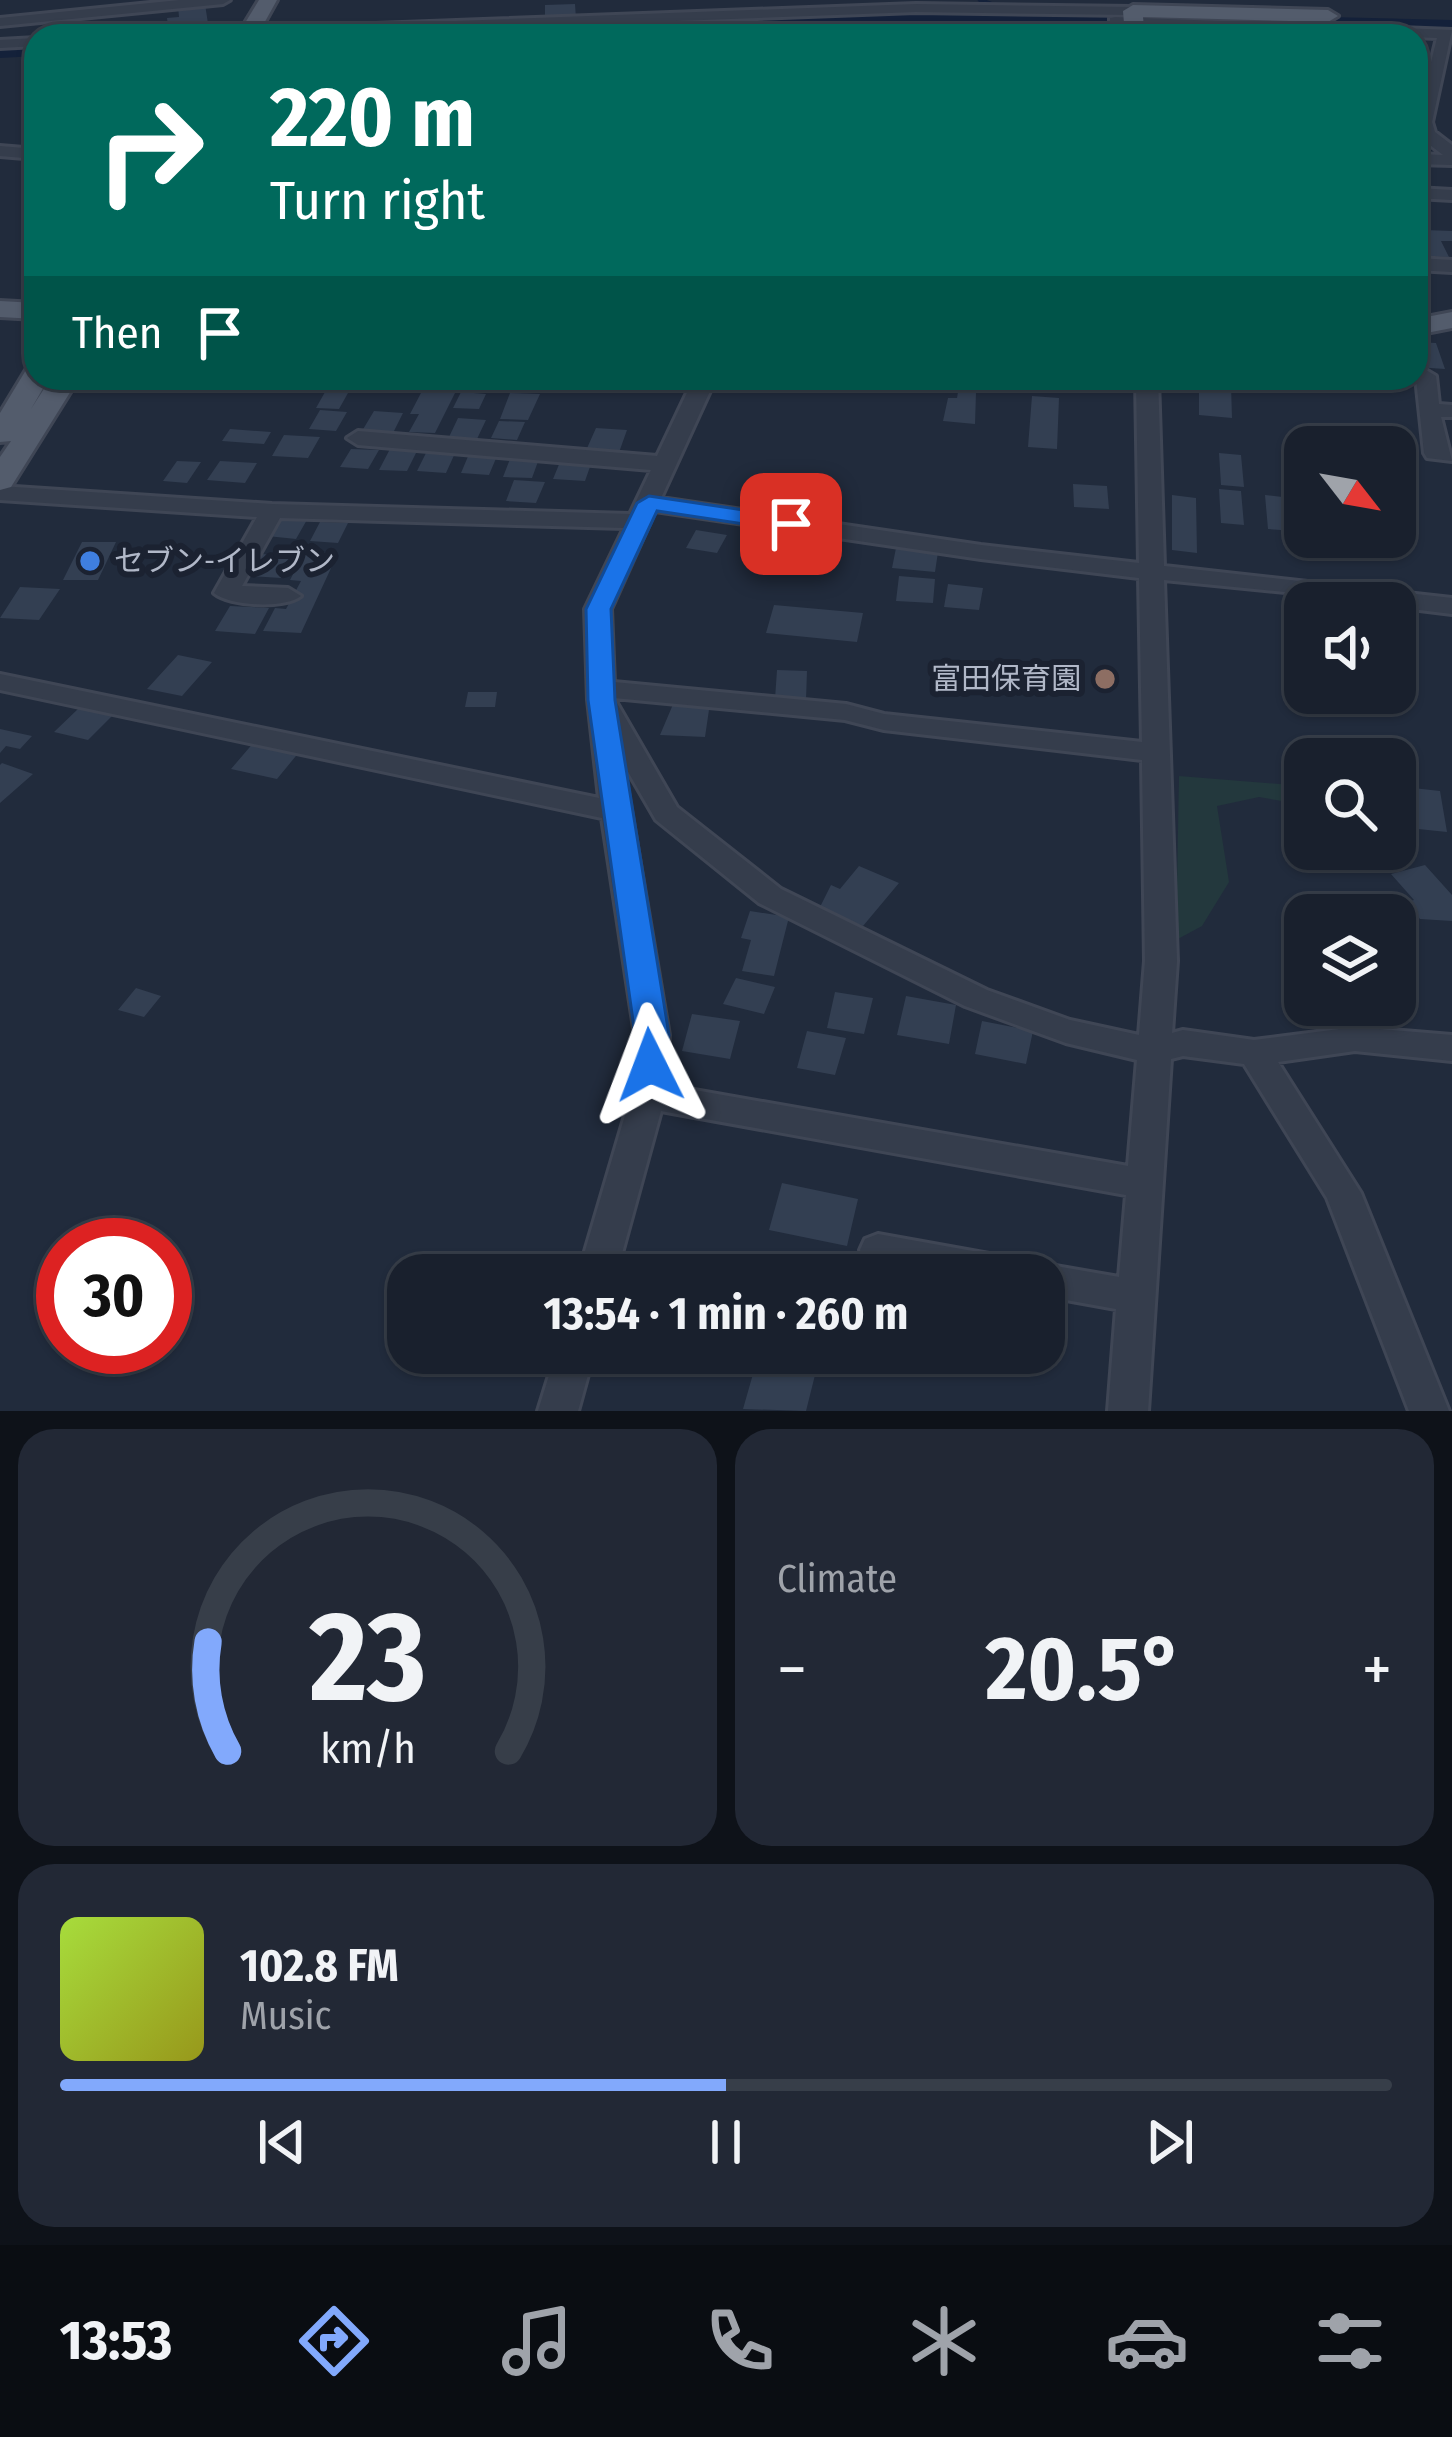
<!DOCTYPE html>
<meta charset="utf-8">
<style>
:root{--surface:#19202d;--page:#222835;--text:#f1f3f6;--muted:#9fa3aa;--line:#373e49;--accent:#82a9fc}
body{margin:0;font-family:"Fira Sans Condensed","Noto Sans JP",sans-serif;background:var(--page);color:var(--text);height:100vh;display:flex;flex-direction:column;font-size:45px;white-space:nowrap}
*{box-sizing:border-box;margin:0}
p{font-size:39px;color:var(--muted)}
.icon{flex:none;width:66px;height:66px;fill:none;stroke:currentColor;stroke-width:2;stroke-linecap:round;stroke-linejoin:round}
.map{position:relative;height:1411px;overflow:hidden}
.drawer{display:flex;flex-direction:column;gap:18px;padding:18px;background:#0e1219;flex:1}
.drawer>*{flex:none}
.top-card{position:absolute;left:24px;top:24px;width:1404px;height:366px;border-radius:36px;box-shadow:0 3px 9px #0004,0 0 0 3px var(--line);background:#00695c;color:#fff;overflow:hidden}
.needle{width:78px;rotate:121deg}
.controls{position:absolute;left:1284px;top:426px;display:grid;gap:24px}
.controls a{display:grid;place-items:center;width:132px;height:132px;border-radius:24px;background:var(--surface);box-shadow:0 3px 9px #0004,0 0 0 3px var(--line);font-size:60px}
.speed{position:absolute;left:36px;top:1218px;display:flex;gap:24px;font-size:60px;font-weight:700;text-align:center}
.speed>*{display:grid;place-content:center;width:156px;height:156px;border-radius:50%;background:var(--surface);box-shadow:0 3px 9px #0004,0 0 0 3px var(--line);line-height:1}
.speed .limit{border:18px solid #d22;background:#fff;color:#111}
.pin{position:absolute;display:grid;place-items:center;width:102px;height:102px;color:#fff;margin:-51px;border-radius:24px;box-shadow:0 6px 18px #0006}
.me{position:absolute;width:132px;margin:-66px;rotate:357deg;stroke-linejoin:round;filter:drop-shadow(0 0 9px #0008)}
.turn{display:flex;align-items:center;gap:42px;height:252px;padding:0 48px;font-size:54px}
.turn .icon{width:156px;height:156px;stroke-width:2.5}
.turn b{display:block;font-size:84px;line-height:102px}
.then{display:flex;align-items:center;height:114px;padding:0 48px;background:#0003;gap:24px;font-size:45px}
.big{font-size:90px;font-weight:700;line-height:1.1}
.drawer .tile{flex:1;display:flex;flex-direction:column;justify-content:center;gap:18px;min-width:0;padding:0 42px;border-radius:36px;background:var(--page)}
.drawer .dial{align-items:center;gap:0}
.dial svg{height:312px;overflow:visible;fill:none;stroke:var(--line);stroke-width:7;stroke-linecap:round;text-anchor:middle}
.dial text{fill:var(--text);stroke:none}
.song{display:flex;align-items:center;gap:36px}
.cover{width:144px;height:144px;border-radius:18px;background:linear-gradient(135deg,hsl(80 70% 55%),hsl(60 70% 35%))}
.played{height:12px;border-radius:6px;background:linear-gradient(90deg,var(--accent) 50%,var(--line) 50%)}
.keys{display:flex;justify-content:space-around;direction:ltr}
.heat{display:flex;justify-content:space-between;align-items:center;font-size:66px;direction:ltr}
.drawer .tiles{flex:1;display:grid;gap:18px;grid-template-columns:1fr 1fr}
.tile:last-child{grid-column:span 2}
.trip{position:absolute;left:387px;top:1254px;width:678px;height:120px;border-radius:36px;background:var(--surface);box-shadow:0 3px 9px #0004,0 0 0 3px var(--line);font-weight:700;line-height:120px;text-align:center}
.tabs{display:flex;height:192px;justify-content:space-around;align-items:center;background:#0a0d12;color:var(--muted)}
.tabs .icon{width:84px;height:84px}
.tabs .current{color:var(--accent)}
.tabs b{font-size:54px;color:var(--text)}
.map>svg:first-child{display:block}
.green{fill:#23383d}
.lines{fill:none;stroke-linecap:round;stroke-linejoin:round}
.stream{stroke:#14213a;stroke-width:4.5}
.river{fill:#14213a;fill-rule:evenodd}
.building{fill:#333f52}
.minor-casing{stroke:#3f4655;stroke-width:6}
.major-casing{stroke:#3f4655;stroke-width:6}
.minor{fill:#353d4c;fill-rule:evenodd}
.major{fill:#535c6c;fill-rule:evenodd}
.route{fill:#1a73e8;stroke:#114b97;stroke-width:3}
.shop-dot{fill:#3f7fe0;stroke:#1b2231;stroke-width:4.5}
.education-dot{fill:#8d6e63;stroke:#1b2231;stroke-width:4.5}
.labels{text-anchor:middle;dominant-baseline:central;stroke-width:12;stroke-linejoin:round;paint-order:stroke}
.poi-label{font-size:30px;fill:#b1b8c8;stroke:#1b2231;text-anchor:start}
</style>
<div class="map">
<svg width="1452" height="1411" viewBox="0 0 1452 1411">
<rect width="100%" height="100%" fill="#212b3c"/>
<path class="green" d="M 1179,776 L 1305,786 L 1305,805 L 1259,797 L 1217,806 L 1229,882 L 1202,926 L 1176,940 Z"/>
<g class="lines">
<path class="stream" d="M 980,0 L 994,5"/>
<path class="river" d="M 870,6 L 1452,20 L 1452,36 L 870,22 L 504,36 L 290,36 L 303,28 Z
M 36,40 L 36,56 L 0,58 L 0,42 Z"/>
</g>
<path class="building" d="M 205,4 L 209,30 L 169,34 L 167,18 L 179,17 L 178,6 Z
M 575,4 L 576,19 L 545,18 L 545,5 Z
M 1424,230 L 1452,231 L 1452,241 L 1441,241 L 1449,257 L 1421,256 L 1416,240 L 1429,241 Z
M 1416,342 L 1436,343 L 1445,369 L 1416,367 Z
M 1199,382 L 1231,385 L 1232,418 L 1199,415 Z
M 422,391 L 455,393 L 435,433 L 409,432 L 419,414 L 410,414 Z
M 325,392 L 348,393 L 339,409 L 316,408 Z
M 461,392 L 486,394 L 479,409 L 453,408 Z
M 958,392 L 976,393 L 975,424 L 943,421 L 948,398 L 957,398 Z
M 510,393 L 540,394 L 528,420 L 500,419 Z
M 1032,396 L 1059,398 L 1057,449 L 1028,447 Z
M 320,410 L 347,412 L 336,431 L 309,429 Z
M 374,411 L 403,413 L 393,433 L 362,431 Z
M 458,418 L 486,420 L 477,439 L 449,437 Z
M 499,421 L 525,422 L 517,440 L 491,438 Z
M 596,428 L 627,430 L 617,458 L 584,455 Z
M 230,429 L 271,432 L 264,444 L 222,441 Z
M 284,435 L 320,437 L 308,458 L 272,456 Z
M 351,449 L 379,450 L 368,469 L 340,467 Z
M 390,449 L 417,451 L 407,471 L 379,470 Z
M 428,449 L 456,451 L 446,473 L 417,471 Z
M 1219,453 L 1241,455 L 1244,487 L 1221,485 Z
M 469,454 L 497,456 L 489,475 L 461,473 Z
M 512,454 L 540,456 L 532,478 L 503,477 Z
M 177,461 L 201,462 L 187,483 L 163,481 Z
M 220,461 L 257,463 L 245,483 L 207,480 Z
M 560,462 L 591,464 L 585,481 L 553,479 Z
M 514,480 L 545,482 L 536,503 L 506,501 Z
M 1073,484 L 1107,486 L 1109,509 L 1074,507 Z
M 1219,489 L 1241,491 L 1244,525 L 1221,523 Z
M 1172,495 L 1196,498 L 1197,553 L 1172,550 Z
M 1265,495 L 1291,498 L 1295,531 L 1268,529 Z
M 279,516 L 308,518 L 296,539 L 267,536 Z
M 320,522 L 348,523 L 338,543 L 310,541 Z
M 696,530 L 727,535 L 717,553 L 686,548 Z
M 82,542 L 116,542 L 98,580 L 63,580 Z
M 896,548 L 938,552 L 935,572 L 892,568 Z
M 305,551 L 338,553 L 301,633 L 263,631 L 275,608 L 286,609 L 301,581 L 290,580 Z
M 262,554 L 293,556 L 281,578 L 249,576 Z
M 899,576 L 935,579 L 933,603 L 896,601 Z
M 948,584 L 983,588 L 979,610 L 944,607 Z
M 20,587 L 60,589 L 39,620 L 0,618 Z
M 774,605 L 863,613 L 857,642 L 766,633 Z
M 230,606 L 269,608 L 255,634 L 215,631 Z
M 178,655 L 212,662 L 182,696 L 147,689 Z
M 777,670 L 807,671 L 806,700 L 775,699 Z
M 468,692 L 497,692 L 495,707 L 465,707 Z
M 674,702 L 710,703 L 705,737 L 660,735 Z
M 79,708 L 112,716 L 88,740 L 54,732 Z
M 0,729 L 32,736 L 20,749 L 6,746 L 0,753 Z
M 255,741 L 300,751 L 277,779 L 231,769 Z
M 2,763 L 33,774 L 0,803 L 0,765 Z
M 1395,786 L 1440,791 L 1447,832 L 1399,827 Z
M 1306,849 L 1338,852 L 1339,860 L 1313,863 Z
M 1425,865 L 1452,895 L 1452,921 L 1420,919 L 1406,902 L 1414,900 L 1391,874 Z
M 859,866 L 899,883 L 863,926 L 820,907 L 831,885 L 840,889 Z
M 750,911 L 789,917 L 774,976 L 742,971 L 751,940 L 741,938 Z
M 736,978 L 775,987 L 764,1014 L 723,1004 Z
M 136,988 L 161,996 L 144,1017 L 118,1010 Z
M 835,992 L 873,998 L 864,1034 L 827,1028 Z
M 906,996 L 956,1005 L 949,1044 L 897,1035 Z
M 692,1014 L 740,1021 L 730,1059 L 682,1051 Z
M 982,1021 L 1033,1031 L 1026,1064 L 975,1054 Z
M 807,1031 L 846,1038 L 835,1075 L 797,1068 Z
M 782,1183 L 858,1199 L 847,1246 L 769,1230 Z
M 795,1260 L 856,1273 L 855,1275 L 791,1275 Z
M 759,1353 L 819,1359 L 806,1411 L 743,1409 Z"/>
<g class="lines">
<g class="minor-casing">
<path id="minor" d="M 180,0 L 230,0 L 223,4 L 0,26 L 0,18 Z
M 916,4 L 1133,7 L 1140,11 L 1133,15 L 916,12 L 277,36 L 150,36 L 157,32 Z
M 1115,17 L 1452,30 L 1432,122 L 1435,132 L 1452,145 L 1452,165 L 1416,164 L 1416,154 L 1443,155 L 1421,138 L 1416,123 L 1437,38 L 1110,24 L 1110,18 Z
M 36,38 L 36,46 L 0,48 L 0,40 Z
M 0,146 L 36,149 L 36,159 L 0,156 Z
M 1416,188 L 1452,190 L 1452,200 L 1416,198 Z
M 1416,258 L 1452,260 L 1452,272 L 1416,270 Z
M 1426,370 L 1436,376 L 1439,404 L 1452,405 L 1452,417 L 1441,417 L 1452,461 L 1427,458 L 1424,453 L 1416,378 Z
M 321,378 L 442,378 L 452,384 L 441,390 L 332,384 Z
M 694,378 L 716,378 L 661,498 L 981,545 L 1139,563 L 1136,378 L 1158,378 L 1164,566 L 1452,598 L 1452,614 L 1395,607 L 1395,603 L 1164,580 L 1177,961 L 1172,1033 L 1183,1030 L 1254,1040 L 1355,1027 L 1452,1035 L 1452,1061 L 1355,1051 L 1278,1062 L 1361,1193 L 1449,1411 L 1409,1411 L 1327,1198 L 1244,1064 L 1183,1056 L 1171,1059 L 1148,1411 L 1108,1411 L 1116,1309 L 1044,1296 L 1044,1275 L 930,1275 L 865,1261 L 860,1250 L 865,1239 L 878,1234 L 1017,1259 L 1032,1268 L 1044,1264 L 1119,1277 L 1126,1195 L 661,1111 L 616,1275 L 578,1275 L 631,1095 L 635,1035 L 602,818 L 0,690 L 0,674 L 599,798 L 588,700 L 585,609 L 624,528 L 280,518 L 242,586 L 288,588 L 301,596 C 285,609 229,606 214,593 L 257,517 L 0,500 L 0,486 L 272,504 L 630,514 L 651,470 L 358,445 L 347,438 L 358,431 L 657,456 ZM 655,511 L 981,559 L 1139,578 L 1142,742 L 884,714 L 846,704 L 614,682 L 611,609 ZM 614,698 L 845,720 L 884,730 L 1142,760 L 1145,961 L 1139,1035 L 1070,1020 L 987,990 L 781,889 L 677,807 ZM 623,763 L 656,820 L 759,903 L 965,1006 L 1066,1043 L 1137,1060 L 1128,1166 L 666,1085 L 669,1035 Z
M 556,1353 L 594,1353 L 578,1411 L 538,1411 Z"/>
</g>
<g class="major-casing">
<path id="major" d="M 259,0 L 277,0 L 257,36 L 237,36 Z
M 1133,5 L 1328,10 L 1338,16 L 1328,22 L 1143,17 L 1145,36 L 1125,36 L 1123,11 Z
M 0,301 L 36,303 L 36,319 L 0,317 Z
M 1452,312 L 1452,328 L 1416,335 L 1416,319 Z
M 36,368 L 36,378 L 49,378 L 31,409 L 51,378 L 79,378 L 11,487 L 0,490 L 0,457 L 11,441 L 0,442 L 0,413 L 26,370 Z"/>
</g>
<use href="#minor" class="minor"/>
<use href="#major" class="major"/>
</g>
<path class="route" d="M 649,496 L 791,517 L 803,524 L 791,531 L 657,511 L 611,609 L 615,700 L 669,1035 L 662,1074 L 638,1074 L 633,1065 L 635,1035 L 588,700 L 586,609 L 637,503 Z"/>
<circle class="shop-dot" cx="90" cy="561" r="12"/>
<circle class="education-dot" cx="1105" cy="679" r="12"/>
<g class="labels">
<g class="poi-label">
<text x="114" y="561">セブン-イレブン</text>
<text x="1081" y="679" text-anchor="end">富田保育園</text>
</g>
</g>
</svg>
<div class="controls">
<a><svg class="needle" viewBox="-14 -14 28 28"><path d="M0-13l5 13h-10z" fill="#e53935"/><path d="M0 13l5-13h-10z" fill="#9fa3aa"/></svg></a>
<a><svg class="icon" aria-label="sound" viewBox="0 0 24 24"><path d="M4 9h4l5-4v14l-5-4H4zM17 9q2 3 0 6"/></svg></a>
<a><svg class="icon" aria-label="search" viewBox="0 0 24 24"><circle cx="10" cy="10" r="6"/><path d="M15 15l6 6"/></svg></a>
<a><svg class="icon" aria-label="layers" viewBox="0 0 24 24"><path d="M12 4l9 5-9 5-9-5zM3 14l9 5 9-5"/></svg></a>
</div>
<div class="speed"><div class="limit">30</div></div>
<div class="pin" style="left:791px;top:524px;background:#d93025"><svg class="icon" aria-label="arrive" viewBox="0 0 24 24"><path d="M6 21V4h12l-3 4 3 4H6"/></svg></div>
<svg class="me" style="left:650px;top:1065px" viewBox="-20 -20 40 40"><path d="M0-17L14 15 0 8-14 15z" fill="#1a73e8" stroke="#fff" stroke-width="4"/></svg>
<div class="trip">13:54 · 1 min · 260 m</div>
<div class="top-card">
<div class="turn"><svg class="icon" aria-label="right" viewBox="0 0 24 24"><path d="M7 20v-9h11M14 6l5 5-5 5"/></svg><div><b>220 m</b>Turn right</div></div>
<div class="then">Then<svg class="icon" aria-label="arrive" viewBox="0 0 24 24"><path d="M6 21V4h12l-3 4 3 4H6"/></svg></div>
</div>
</div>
<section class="drawer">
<div class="tiles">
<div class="tile dial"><svg viewBox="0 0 100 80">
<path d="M14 69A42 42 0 1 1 86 69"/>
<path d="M14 69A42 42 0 0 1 9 41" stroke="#82a9fc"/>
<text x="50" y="56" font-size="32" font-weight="700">23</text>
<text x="50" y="72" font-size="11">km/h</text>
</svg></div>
<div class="tile"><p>Climate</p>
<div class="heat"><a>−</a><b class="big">20.5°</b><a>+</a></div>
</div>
<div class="tile">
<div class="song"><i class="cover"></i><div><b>102.8 FM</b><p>Music</p></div></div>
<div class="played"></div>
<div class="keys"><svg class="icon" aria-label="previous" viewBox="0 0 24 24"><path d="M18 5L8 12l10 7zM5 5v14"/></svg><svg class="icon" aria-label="pause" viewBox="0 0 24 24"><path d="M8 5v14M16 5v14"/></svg><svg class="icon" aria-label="next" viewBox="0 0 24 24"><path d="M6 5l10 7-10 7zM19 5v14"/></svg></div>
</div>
</div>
</section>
<nav class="tabs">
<b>13:53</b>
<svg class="icon current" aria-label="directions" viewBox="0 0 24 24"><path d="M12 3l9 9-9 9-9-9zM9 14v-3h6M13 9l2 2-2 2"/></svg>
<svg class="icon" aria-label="music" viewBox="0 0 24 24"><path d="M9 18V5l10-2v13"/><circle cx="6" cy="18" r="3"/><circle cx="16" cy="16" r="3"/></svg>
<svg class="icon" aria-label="phone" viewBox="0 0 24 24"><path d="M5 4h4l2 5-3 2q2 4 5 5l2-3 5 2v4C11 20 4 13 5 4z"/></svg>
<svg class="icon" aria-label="climate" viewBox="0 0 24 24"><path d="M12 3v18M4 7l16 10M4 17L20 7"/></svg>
<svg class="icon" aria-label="car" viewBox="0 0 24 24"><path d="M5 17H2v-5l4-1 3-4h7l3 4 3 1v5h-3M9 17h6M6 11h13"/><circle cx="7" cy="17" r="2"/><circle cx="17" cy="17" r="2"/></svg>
<svg class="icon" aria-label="filters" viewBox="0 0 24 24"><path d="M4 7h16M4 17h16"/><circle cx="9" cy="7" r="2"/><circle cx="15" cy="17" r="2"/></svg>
</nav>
